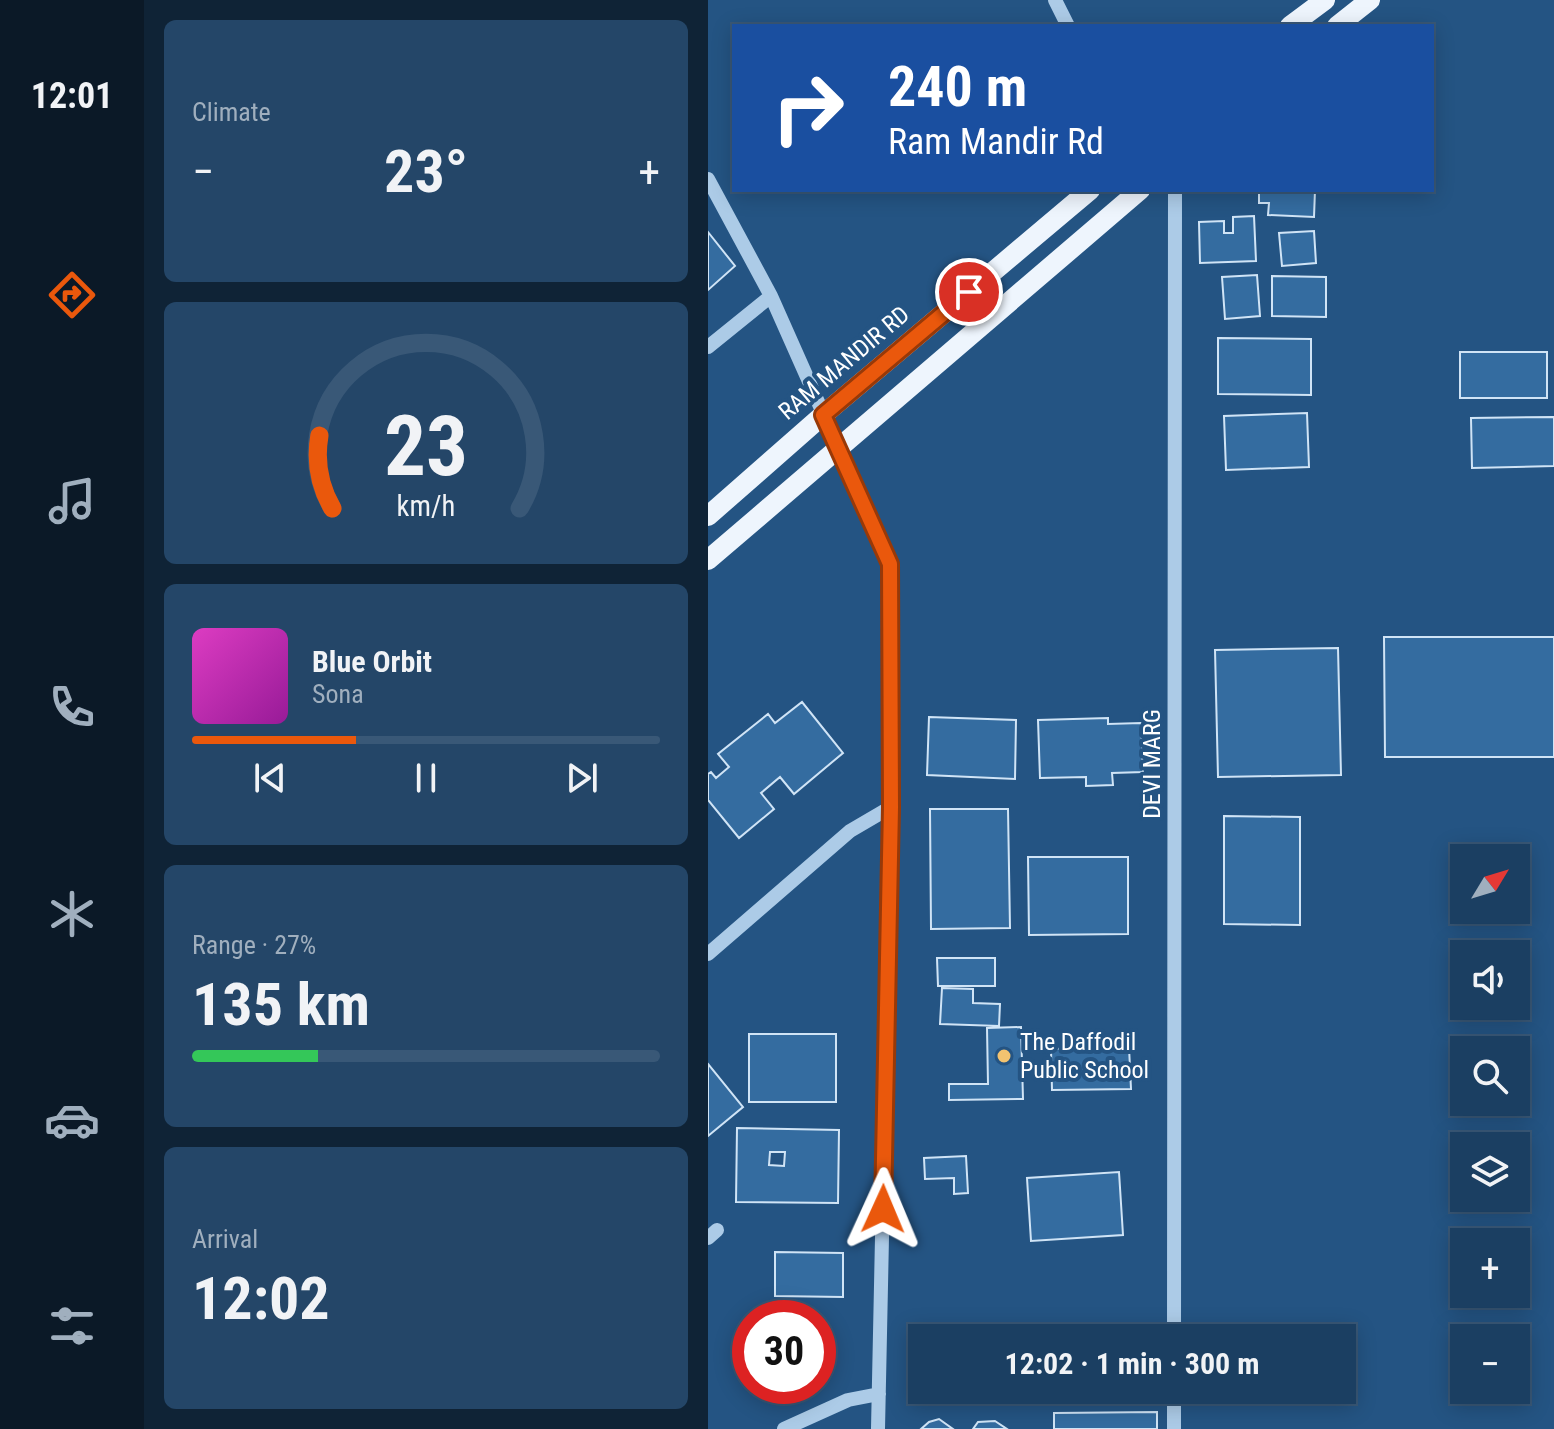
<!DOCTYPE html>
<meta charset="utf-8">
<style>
:root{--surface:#1b3f62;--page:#244668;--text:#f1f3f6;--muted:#a0afbe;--line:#395877;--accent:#ea580c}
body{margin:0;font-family:"Roboto Condensed",sans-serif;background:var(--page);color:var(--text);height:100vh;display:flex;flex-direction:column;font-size:30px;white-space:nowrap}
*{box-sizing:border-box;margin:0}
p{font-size:26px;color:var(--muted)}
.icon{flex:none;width:44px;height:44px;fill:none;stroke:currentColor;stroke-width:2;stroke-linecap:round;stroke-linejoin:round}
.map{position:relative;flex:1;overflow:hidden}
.side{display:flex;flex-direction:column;gap:20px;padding:20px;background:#0f2336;width:564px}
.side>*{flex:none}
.banner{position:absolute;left:24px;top:24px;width:702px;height:168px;border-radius:0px;box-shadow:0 4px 20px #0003,0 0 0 2px var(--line);background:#1a4fa0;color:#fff;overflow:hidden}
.needle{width:52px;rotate:52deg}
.buttons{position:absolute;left:742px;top:844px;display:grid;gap:16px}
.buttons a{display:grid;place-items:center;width:80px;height:80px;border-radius:0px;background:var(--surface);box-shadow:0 4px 20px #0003,0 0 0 2px var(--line);font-size:40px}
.speed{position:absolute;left:24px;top:1300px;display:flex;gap:16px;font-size:40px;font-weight:700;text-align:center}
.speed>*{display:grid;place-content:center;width:104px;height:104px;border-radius:50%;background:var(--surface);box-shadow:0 4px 20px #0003,0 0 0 2px var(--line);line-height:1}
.speed .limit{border:12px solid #d22;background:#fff;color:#111}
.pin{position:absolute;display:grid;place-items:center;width:68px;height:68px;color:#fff;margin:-34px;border:4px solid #fff;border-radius:50%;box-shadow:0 2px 8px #0007}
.me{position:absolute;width:88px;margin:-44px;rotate:1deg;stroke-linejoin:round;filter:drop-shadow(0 0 6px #0008)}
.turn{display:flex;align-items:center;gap:28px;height:168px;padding:0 24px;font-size:36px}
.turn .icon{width:104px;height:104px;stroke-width:2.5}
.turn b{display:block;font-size:56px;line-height:68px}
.big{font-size:60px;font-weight:700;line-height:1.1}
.side .tile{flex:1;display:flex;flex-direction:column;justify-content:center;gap:12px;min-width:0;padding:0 28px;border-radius:12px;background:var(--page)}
.side .dial{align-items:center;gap:0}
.dial svg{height:208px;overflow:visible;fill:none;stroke:var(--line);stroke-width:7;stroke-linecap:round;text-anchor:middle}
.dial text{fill:var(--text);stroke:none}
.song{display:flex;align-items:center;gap:24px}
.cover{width:96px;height:96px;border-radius:12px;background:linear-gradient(135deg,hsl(310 70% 55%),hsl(300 70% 35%))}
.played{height:8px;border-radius:4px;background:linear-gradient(90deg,var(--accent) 35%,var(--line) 35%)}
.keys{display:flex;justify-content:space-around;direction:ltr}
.heat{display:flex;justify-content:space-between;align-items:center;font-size:44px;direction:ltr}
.charge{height:12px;border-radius:6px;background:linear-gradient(90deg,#34c759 27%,var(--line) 0)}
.trip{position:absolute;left:200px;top:1324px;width:448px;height:80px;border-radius:0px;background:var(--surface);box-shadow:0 4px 20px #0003,0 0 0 2px var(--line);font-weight:700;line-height:80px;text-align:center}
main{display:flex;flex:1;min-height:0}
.dock{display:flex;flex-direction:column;width:144px;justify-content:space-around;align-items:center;background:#0b1927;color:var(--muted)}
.dock .icon{width:56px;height:56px}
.dock .active{color:var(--accent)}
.dock b{font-size:36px;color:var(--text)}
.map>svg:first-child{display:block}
.building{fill:#346ca0;stroke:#d0e4f6;stroke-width:2;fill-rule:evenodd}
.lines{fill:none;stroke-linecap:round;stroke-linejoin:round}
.minor{stroke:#accbe7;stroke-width:14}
.major{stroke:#eef5fd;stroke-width:20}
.route-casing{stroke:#983908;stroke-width:20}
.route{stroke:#ea580c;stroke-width:14}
.poi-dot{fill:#f2c370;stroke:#245483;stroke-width:3}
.labels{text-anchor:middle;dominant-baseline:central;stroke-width:8;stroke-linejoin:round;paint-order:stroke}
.street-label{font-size:24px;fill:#fff;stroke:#245483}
.poi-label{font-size:24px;fill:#fff;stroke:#245483;text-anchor:start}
</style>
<main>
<nav class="dock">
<b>12:01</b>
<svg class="icon active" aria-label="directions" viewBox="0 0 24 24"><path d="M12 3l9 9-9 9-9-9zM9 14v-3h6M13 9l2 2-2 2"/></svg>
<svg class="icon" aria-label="music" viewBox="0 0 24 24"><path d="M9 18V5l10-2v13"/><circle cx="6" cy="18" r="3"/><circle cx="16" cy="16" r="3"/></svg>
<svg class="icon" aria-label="phone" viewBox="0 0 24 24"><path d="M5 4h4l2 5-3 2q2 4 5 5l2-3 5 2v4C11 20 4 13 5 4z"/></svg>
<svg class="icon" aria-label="climate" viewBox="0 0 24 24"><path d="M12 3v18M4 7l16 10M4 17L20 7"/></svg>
<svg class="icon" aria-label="car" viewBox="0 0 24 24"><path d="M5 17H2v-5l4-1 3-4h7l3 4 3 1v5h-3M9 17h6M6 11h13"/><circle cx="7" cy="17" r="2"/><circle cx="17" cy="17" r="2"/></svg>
<svg class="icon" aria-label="filters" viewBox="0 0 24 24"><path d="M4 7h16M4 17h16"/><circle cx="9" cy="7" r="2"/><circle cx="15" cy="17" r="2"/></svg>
</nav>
<section class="side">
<div class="tile"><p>Climate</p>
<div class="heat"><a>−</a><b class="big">23°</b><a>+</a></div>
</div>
<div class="tile dial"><svg viewBox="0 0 100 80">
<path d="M14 69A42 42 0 1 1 86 69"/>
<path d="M14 69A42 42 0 0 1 9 41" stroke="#ea580c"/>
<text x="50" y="56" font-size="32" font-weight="700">23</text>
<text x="50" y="72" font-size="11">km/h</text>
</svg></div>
<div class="tile">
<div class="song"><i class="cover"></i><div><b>Blue Orbit</b><p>Sona</p></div></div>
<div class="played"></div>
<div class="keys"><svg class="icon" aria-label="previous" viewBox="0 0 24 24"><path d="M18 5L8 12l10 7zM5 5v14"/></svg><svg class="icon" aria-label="pause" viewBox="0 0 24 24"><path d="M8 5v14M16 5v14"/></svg><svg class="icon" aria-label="next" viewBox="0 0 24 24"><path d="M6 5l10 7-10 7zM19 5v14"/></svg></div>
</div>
<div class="tile"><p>Range · 27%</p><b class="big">135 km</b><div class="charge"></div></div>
<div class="tile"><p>Arrival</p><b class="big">12:02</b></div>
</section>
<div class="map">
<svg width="846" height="1429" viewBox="0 0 846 1429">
<rect width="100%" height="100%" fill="#245483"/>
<path class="building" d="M 551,190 L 607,190 L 606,217 L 560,215 L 561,203 L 551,203 Z
M 546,216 L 548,261 L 492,263 L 491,222 L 516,221 L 516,233 L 525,233 L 525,217 Z
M 606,231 L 608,263 L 574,266 L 571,233 Z
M 0,232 L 27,266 L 0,290 Z
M 549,275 L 552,316 L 517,319 L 514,277 Z
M 564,276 L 618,277 L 618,317 L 564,316 Z
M 510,338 L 603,339 L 603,395 L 510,394 Z
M 752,352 L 839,352 L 839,398 L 752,398 Z
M 599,413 L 601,467 L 518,470 L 516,416 Z
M 846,417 L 846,466 L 764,468 L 763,418 Z
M 676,637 L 846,637 L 846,757 L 677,757 Z
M 630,648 L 633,775 L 510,777 L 507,650 Z
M 94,702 L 135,753 L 86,794 L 72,777 L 53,793 L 66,809 L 31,838 L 0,800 L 0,774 L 3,772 L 8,778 L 21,767 L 10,754 L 60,714 L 67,723 Z
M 221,717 L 308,720 L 307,779 L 219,775 Z
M 400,718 L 400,724 L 433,723 L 435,772 L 404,773 L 405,785 L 378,786 L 378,777 L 332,778 L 330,720 Z
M 222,809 L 300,809 L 302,928 L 223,929 Z
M 516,816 L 592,817 L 592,925 L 516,924 Z
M 320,857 L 420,857 L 420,934 L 321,935 Z
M 229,958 L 287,958 L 287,986 L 230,986 Z
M 234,988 L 265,989 L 265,1003 L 292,1004 L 291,1026 L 232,1024 Z
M 313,1027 L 315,1099 L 241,1100 L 241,1084 L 280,1084 L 279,1028 Z
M 41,1034 L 128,1034 L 128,1102 L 41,1102 Z
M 421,1047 L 423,1089 L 344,1090 L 343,1049 Z
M 0,1064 L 35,1107 L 0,1136 Z
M 29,1128 L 131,1130 L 130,1203 L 28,1202 ZM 62,1152 L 77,1152 L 76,1166 L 61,1165 Z
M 258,1156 L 260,1193 L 246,1194 L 246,1178 L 217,1179 L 216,1158 Z
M 411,1172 L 415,1235 L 323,1241 L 319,1178 Z
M 67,1252 L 135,1253 L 135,1297 L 67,1296 Z
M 449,1412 L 449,1429 L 346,1429 L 346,1413 Z
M 231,1419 L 245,1429 L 213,1429 L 221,1422 Z
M 287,1421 L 299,1429 L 265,1429 L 270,1422 Z"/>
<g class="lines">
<path class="minor" d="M 347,0 L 360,26
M 0,179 L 63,296 L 0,347
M 63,296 L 182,564 L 183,807 L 170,1429
M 0,954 L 142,831 L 183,807
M 0,1238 L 9,1230
M 466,1338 L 467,190
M 76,1429 L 140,1400 L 171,1394
M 466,1429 L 466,1390"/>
<path class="major" d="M 582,26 L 617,0
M 629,26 L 662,0
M 0,516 L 115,415 L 382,190
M 0,560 L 432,190"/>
</g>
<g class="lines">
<g class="route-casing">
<path id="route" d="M 175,1209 L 183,807 L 182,564 L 115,415 L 261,292"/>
</g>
<use href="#route" class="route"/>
</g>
<circle class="poi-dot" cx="296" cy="1056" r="8"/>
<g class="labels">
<g class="street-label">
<text transform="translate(136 363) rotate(-40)">RAM MANDIR RD</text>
<text transform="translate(444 764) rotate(-90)">DEVI MARG</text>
</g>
<g class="poi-label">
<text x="312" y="1042">The Daffodil<tspan x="312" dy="28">Public School</tspan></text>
</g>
</g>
</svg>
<div class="buttons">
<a><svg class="needle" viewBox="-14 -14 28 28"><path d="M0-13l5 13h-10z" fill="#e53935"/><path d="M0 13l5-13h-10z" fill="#a0afbe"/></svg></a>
<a><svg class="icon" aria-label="sound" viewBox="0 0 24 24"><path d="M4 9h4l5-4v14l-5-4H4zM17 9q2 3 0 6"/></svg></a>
<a><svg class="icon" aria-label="search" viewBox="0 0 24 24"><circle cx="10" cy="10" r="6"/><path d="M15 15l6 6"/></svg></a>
<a><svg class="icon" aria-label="layers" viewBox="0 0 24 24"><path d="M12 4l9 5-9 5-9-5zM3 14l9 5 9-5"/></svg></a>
<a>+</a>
<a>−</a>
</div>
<div class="speed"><div class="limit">30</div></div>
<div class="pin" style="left:261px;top:292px;background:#d93025"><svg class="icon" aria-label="arrive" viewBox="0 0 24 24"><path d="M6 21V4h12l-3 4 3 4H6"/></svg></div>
<svg class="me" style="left:175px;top:1209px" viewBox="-20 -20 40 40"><path d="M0-17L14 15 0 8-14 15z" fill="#ea580c" stroke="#fff" stroke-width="4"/></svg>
<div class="trip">12:02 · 1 min · 300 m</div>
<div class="banner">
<div class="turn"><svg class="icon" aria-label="right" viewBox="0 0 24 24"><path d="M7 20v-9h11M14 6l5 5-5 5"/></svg><div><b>240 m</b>Ram Mandir Rd</div></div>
</div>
</div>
</main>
